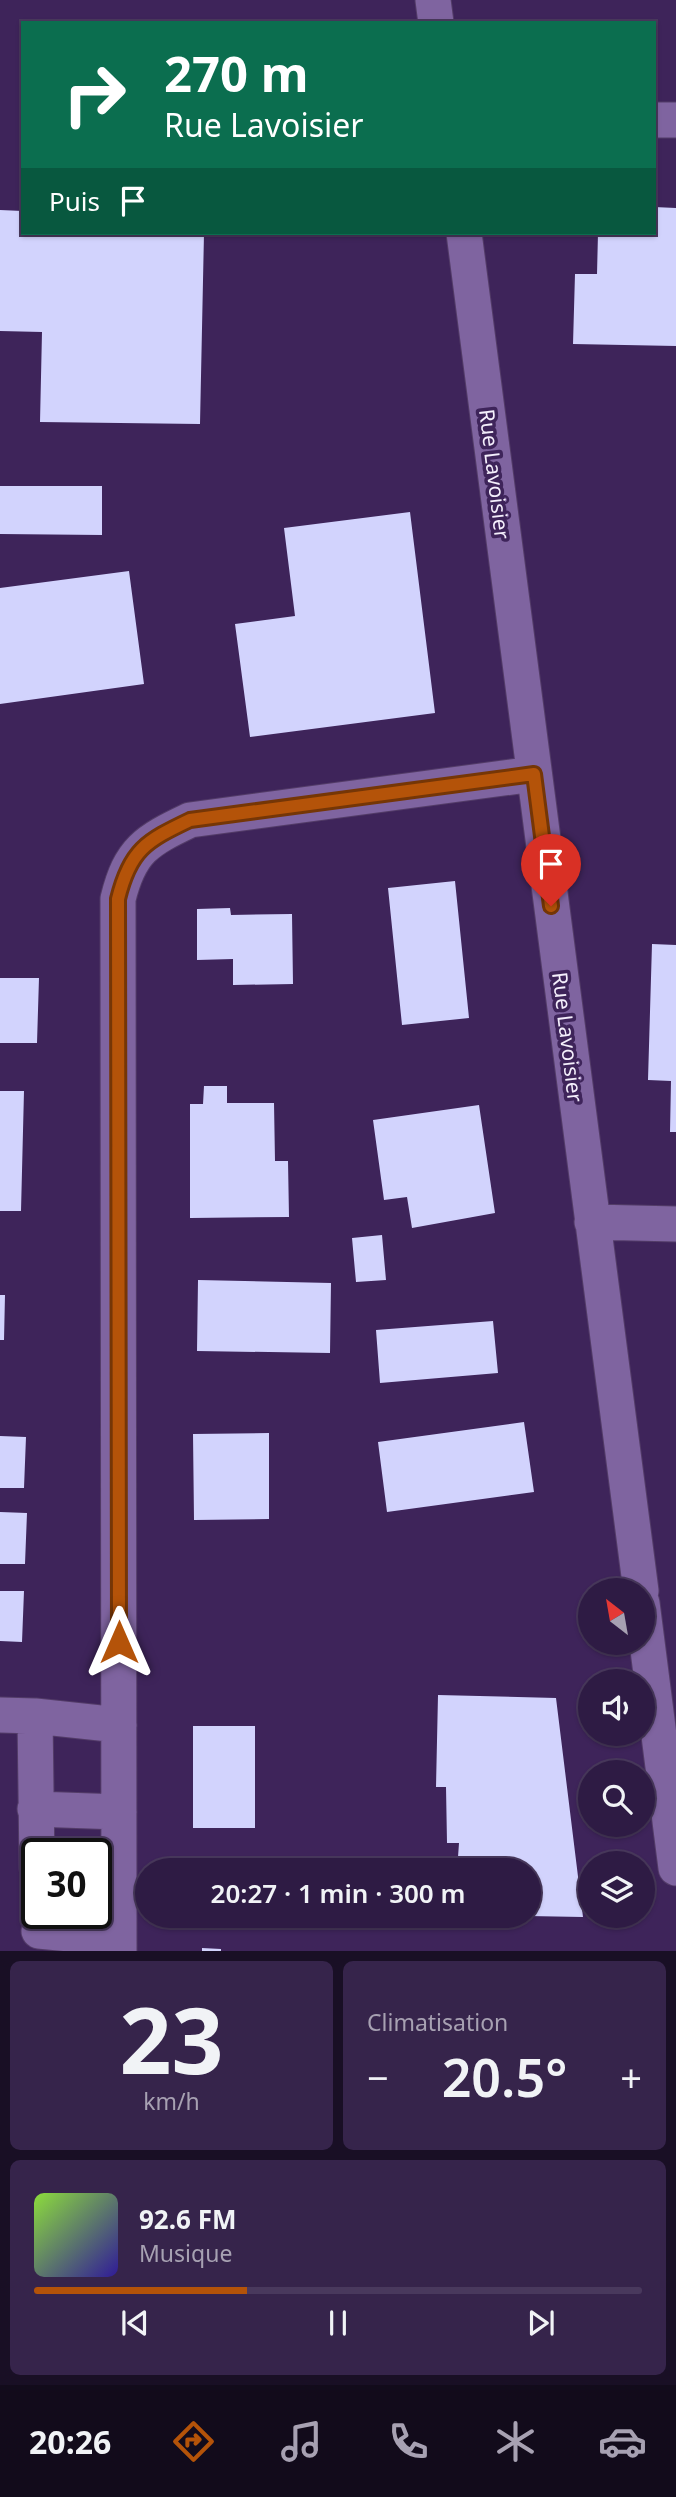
<!DOCTYPE html>
<html lang="fr">
<meta charset="utf-8">
<style>
:root{--surface:#2e1b44;--page:#36244b;--text:#f1f3f6;--muted:#a7a1b2;--line:#49395d;--accent:#b45309}
body{margin:0;font-family:"Noto Sans",sans-serif;background:var(--page);color:var(--text);height:100vh;display:flex;flex-direction:column;font-size:26px;white-space:nowrap}
*{box-sizing:border-box;margin:0}
p{font-size:23px;color:var(--muted)}
.icon{flex:none;width:38px;height:38px;fill:none;stroke:currentColor;stroke-width:2;stroke-linecap:round;stroke-linejoin:round}
.map{position:relative;height:1951px;overflow:hidden}
.details{display:flex;flex-direction:column;gap:10px;padding:10px;background:#190f25;flex:1}
.details>*{flex:none}
.guide{position:absolute;left:21px;top:21px;width:635px;height:214px;border-radius:0px;box-shadow:0 2px 5px #0004,0 0 0 2px var(--line);background:#0b6e4f;color:#fff;overflow:hidden}
.needle{width:46px;rotate:329deg}
.fabs{position:absolute;left:578px;top:1578px;display:grid;gap:14px}
.fabs a{display:grid;place-items:center;width:77px;height:77px;border-radius:50%;background:var(--surface);box-shadow:0 2px 5px #0004,0 0 0 2px var(--line);font-size:35px}
.speed{position:absolute;left:21px;top:1838px;display:flex;gap:14px;font-size:35px;font-weight:700;text-align:center}
.speed>*{display:grid;place-content:center;width:91px;height:91px;border-radius:50%;background:var(--surface);box-shadow:0 2px 5px #0004,0 0 0 2px var(--line);line-height:1}
.speed .limit{border:4px solid #111;border-radius:10px;background:#fff;color:#111}
.pin{position:absolute;display:grid;place-items:center;width:60px;height:60px;color:#fff;margin:-72px -30px;border-radius:50% 50% 50% 0;rotate:-45deg;box-shadow:0 0 7px #0007}
.pin .icon{rotate:45deg}
.me{position:absolute;width:77px;margin:-38px;rotate:0deg;stroke-linejoin:round;filter:drop-shadow(0 0 5px #0008)}
.turn{display:flex;align-items:center;gap:24px;height:147px;padding:0 28px;font-size:32px}
.turn .icon{width:91px;height:91px;stroke-width:2.5}
.turn b{display:block;font-size:49px;line-height:60px}
.then{display:flex;align-items:center;height:66px;padding:0 28px;background:#0003;gap:14px;font-size:26px}
.big{font-size:52px;font-weight:600;line-height:1.1}
.details .widget{flex:1;display:flex;flex-direction:column;justify-content:center;gap:10px;min-width:0;padding:0 24px;border-radius:10px;background:var(--page)}
.details .dial{align-items:center;gap:0}
.dial b{font-size:91px;line-height:1}
.song{display:flex;align-items:center;gap:21px}
.cover{width:84px;height:84px;border-radius:10px;background:linear-gradient(135deg,hsl(90 70% 55%),hsl(250 70% 35%))}
.played{height:7px;border-radius:4px;background:linear-gradient(90deg,var(--accent) 35%,var(--line) 35%)}
.keys{display:flex;justify-content:space-around;direction:ltr}
.heat{display:flex;justify-content:space-between;align-items:center;font-size:38px;direction:ltr}
.details .tiles{flex:1;display:grid;gap:10px;grid-template-columns:1fr 1fr}
.widget:last-child{grid-column:span 2}
.trip{position:absolute;left:135px;top:1858px;width:406px;height:70px;border-radius:35px;background:var(--surface);box-shadow:0 2px 5px #0004,0 0 0 2px var(--line);font-weight:600;line-height:70px;text-align:center}
.menu{display:flex;height:112px;justify-content:space-around;align-items:center;background:#120b1b;color:var(--muted)}
.menu .icon{width:49px;height:49px}
.menu .active{color:var(--accent)}
.menu b{font-size:32px;color:var(--text)}
.map>svg:first-child{display:block}
.building{fill:#d2d3fd}
.lines{fill:none;stroke-linecap:round;stroke-linejoin:round}
.minor-casing{stroke:#533c68;stroke-width:37}
.minor{stroke:#7f64a0;stroke-width:35}
.route-casing{stroke:#753606;stroke-width:18}
.route{stroke:#b45309;stroke-width:12}
.labels{text-anchor:middle;dominant-baseline:central;stroke-width:7;stroke-linejoin:round;paint-order:stroke}
.street-label{font-size:21px;fill:#f4effc;stroke:#3e245a}
</style>
<div class="map">
<svg width="676" height="1951" viewBox="0 0 676 1951">
<rect width="100%" height="100%" fill="#3e245a"/>
<path class="building" d="M 654,207 L 676,208 L 676,346 L 573,344 L 575,274 L 597,274 L 598,233 L 654,233 Z
M 0,210 L 23,211 L 23,233 L 204,233 L 200,424 L 40,422 L 42,332 L 0,331 Z
M 0,486 L 102,486 L 102,535 L 0,534 Z
M 410,512 L 435,713 L 250,737 L 235,624 L 295,616 L 284,528 Z
M 129,571 L 144,684 L 0,704 L 0,588 Z
M 455,881 L 469,1018 L 402,1025 L 388,888 Z
M 230,908 L 231,915 L 292,914 L 293,984 L 233,985 L 233,959 L 197,960 L 197,909 Z
M 652,944 L 676,945 L 676,1132 L 670,1132 L 671,1081 L 648,1080 Z
M 0,978 L 39,978 L 37,1043 L 0,1043 Z
M 204,1086 L 227,1086 L 227,1103 L 274,1103 L 275,1161 L 288,1161 L 289,1217 L 190,1218 L 190,1104 L 203,1104 Z
M 0,1091 L 24,1091 L 21,1211 L 0,1211 Z
M 479,1105 L 495,1213 L 412,1228 L 407,1197 L 384,1200 L 373,1120 Z
M 382,1235 L 386,1280 L 356,1282 L 352,1238 Z
M 198,1280 L 331,1283 L 330,1353 L 197,1351 Z
M 0,1295 L 5,1295 L 4,1340 L 0,1340 Z
M 493,1321 L 498,1373 L 380,1383 L 376,1330 Z
M 524,1422 L 534,1492 L 387,1512 L 378,1442 Z
M 269,1433 L 269,1519 L 194,1520 L 193,1434 Z
M 0,1436 L 26,1437 L 24,1488 L 0,1488 Z
M 0,1512 L 27,1513 L 25,1564 L 0,1564 Z
M 0,1591 L 24,1591 L 22,1642 L 0,1641 Z
M 438,1695 L 556,1698 L 583,1917 L 528,1916 L 528,1871 L 457,1871 L 459,1843 L 447,1843 L 446,1787 L 436,1787 Z
M 193,1726 L 255,1726 L 255,1828 L 193,1828 Z
M 202,1948 L 221,1949 L 221,1951 L 202,1951 Z"/>
<g class="lines">
<g class="minor-casing">
<path id="minor" d="M 433,0 L 436,23
M 654,120 L 676,120
M 464,233 L 641,1591
M 592,1222 L 676,1224
M 642,1603 L 676,1868
M 0,1715 L 35,1716 L 37,1868
M 35,1716 L 119,1725
M 35,1809 L 119,1812
M 39,1931 L 119,1939
M 119,1951 L 118,899 C 130,850 146,841 190,820 L 534,774"/>
</g>
<use href="#minor" class="minor"/>
</g>
<g class="lines">
<g class="route-casing">
<path id="route" d="M 119,1642 L 118,899 C 130,850 146,841 190,820 L 534,774 L 551,906"/>
</g>
<use href="#route" class="route"/>
</g>
<g class="labels">
<g class="street-label">
<text transform="translate(495 474) rotate(83)">Rue Lavoisier</text>
<text transform="translate(568 1037) rotate(83)">Rue Lavoisier</text>
</g>
</g>
</svg>
<div class="fabs">
<a><svg class="needle" viewBox="-14 -14 28 28"><path d="M0-13l5 13h-10z" fill="#e53935"/><path d="M0 13l5-13h-10z" fill="#a7a1b2"/></svg></a>
<a><svg class="icon" aria-label="sound" viewBox="0 0 24 24"><path d="M4 9h4l5-4v14l-5-4H4zM17 9q2 3 0 6"/></svg></a>
<a><svg class="icon" aria-label="search" viewBox="0 0 24 24"><circle cx="10" cy="10" r="6"/><path d="M15 15l6 6"/></svg></a>
<a><svg class="icon" aria-label="layers" viewBox="0 0 24 24"><path d="M12 4l9 5-9 5-9-5zM3 14l9 5 9-5"/></svg></a>
</div>
<div class="speed"><div class="limit">30</div></div>
<div class="pin" style="left:551px;top:906px;background:#d93025"><svg class="icon" aria-label="arrive" viewBox="0 0 24 24"><path d="M6 21V4h12l-3 4 3 4H6"/></svg></div>
<svg class="me" style="left:119px;top:1642px" viewBox="-20 -20 40 40"><path d="M0-17L14 15 0 8-14 15z" fill="#b45309" stroke="#fff" stroke-width="4"/></svg>
<div class="trip">20:27 · 1 min · 300 m</div>
<div class="guide">
<div class="turn"><svg class="icon" aria-label="right" viewBox="0 0 24 24"><path d="M7 20v-9h11M14 6l5 5-5 5"/></svg><div><b>270 m</b>Rue Lavoisier</div></div>
<div class="then">Puis<svg class="icon" aria-label="arrive" viewBox="0 0 24 24"><path d="M6 21V4h12l-3 4 3 4H6"/></svg></div>
</div>
</div>
<section class="details">
<div class="tiles">
<div class="widget dial"><b>23</b><p>km/h</p></div>
<div class="widget"><p>Climatisation</p>
<div class="heat"><a>−</a><b class="big">20.5°</b><a>+</a></div>
</div>
<div class="widget">
<div class="song"><i class="cover"></i><div><b>92.6 FM</b><p>Musique</p></div></div>
<div class="played"></div>
<div class="keys"><svg class="icon" aria-label="previous" viewBox="0 0 24 24"><path d="M18 5L8 12l10 7zM5 5v14"/></svg><svg class="icon" aria-label="pause" viewBox="0 0 24 24"><path d="M8 5v14M16 5v14"/></svg><svg class="icon" aria-label="next" viewBox="0 0 24 24"><path d="M6 5l10 7-10 7zM19 5v14"/></svg></div>
</div>
</div>
</section>
<nav class="menu">
<b>20:26</b>
<svg class="icon active" aria-label="directions" viewBox="0 0 24 24"><path d="M12 3l9 9-9 9-9-9zM9 14v-3h6M13 9l2 2-2 2"/></svg>
<svg class="icon" aria-label="music" viewBox="0 0 24 24"><path d="M9 18V5l10-2v13"/><circle cx="6" cy="18" r="3"/><circle cx="16" cy="16" r="3"/></svg>
<svg class="icon" aria-label="phone" viewBox="0 0 24 24"><path d="M5 4h4l2 5-3 2q2 4 5 5l2-3 5 2v4C11 20 4 13 5 4z"/></svg>
<svg class="icon" aria-label="climate" viewBox="0 0 24 24"><path d="M12 3v18M4 7l16 10M4 17L20 7"/></svg>
<svg class="icon" aria-label="car" viewBox="0 0 24 24"><path d="M5 17H2v-5l4-1 3-4h7l3 4 3 1v5h-3M9 17h6M6 11h13"/><circle cx="7" cy="17" r="2"/><circle cx="17" cy="17" r="2"/></svg>
</nav>
